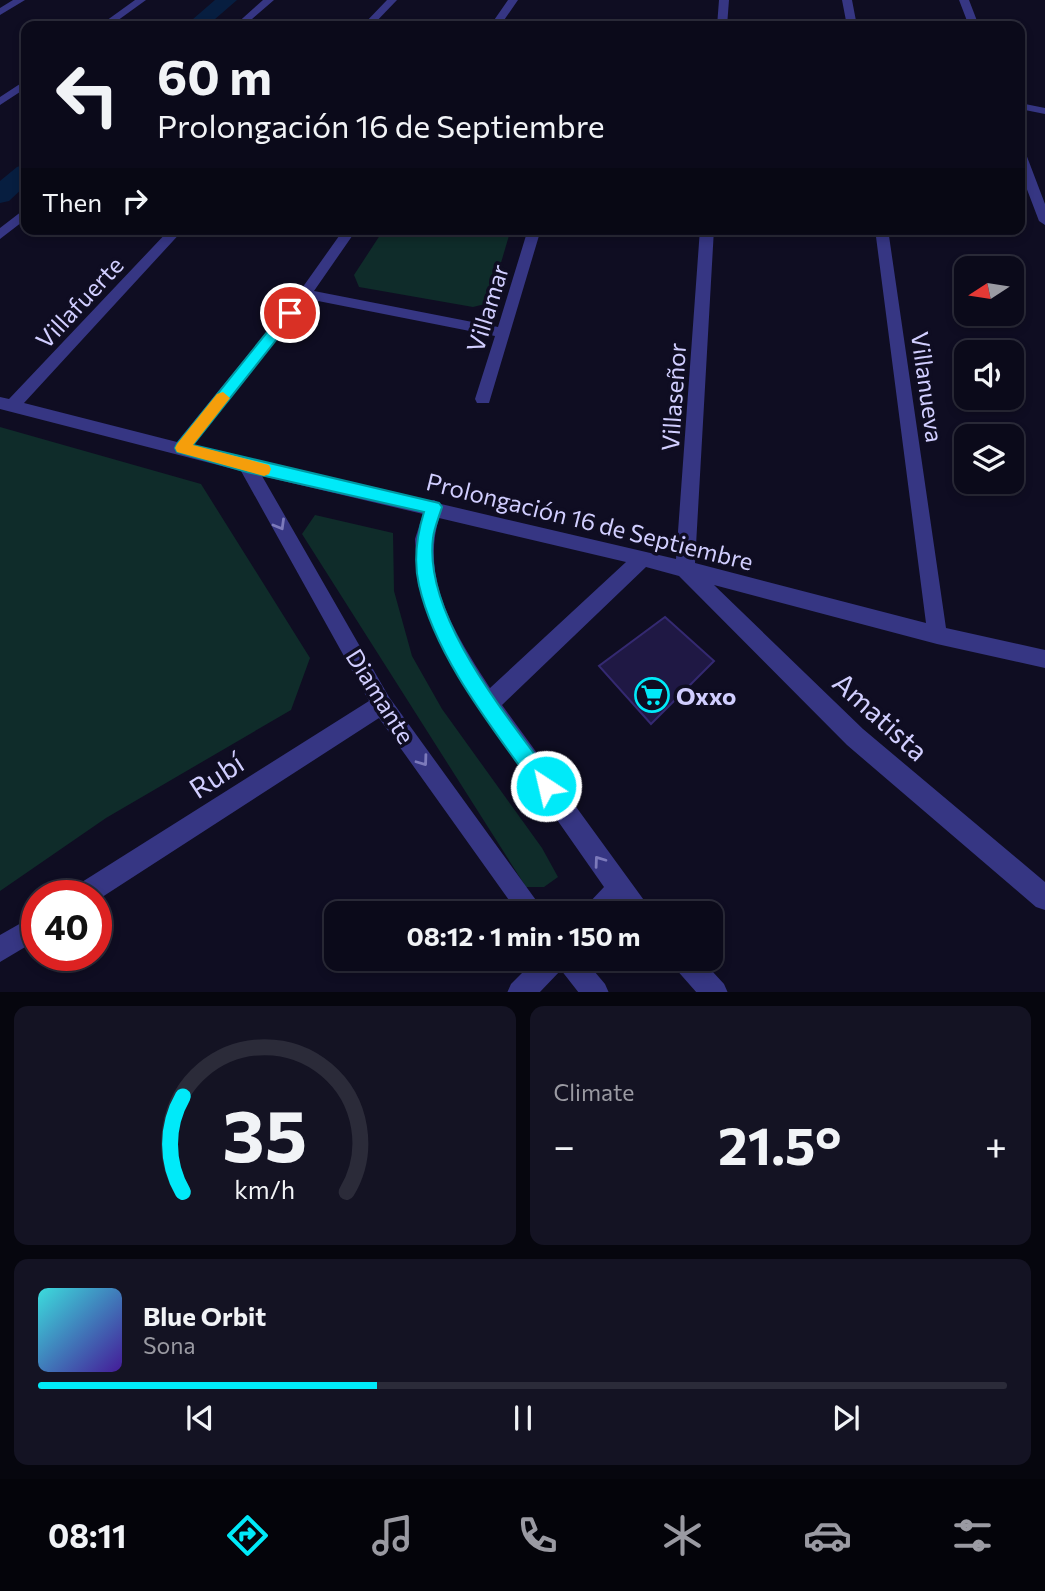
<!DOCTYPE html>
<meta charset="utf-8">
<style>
:root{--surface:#0b0a1a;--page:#141323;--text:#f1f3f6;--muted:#9a9aa2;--line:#2b2b39;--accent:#00eaf9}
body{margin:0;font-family:Commissioner,sans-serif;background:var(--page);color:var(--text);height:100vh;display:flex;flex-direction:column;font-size:26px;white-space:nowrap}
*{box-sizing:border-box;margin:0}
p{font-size:23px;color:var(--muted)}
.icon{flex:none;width:38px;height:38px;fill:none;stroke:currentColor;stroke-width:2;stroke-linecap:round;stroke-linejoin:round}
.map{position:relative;height:992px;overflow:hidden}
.details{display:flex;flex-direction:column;gap:14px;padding:14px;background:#06060e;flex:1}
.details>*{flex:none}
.hud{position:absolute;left:21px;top:21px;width:1004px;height:214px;border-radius:14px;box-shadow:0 4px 10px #0003,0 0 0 2px var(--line);background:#0b0a1a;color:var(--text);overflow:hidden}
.needle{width:46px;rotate:258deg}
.buttons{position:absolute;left:954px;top:256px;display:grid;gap:14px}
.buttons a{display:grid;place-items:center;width:70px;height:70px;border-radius:14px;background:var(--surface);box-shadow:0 4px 10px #0003,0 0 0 2px var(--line);font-size:35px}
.speed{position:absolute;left:21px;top:880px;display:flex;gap:14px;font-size:35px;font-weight:700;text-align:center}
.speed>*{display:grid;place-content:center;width:91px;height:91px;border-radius:50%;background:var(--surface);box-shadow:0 4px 10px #0003,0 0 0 2px var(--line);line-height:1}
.speed .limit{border:10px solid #d22;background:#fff;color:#111}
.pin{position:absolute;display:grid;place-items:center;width:60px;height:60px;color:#fff;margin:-30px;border:4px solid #fff;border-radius:50%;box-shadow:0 2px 7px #0007}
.me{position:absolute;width:77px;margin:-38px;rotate:325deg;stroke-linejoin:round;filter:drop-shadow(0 0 5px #0008)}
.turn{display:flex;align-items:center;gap:24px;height:147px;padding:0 21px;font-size:32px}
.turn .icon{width:91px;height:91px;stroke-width:2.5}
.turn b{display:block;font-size:49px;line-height:60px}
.then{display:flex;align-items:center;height:66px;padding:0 21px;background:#0003;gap:14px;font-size:26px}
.big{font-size:52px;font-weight:700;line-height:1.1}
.details .tile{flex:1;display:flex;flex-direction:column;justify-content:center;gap:10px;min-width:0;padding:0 24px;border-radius:14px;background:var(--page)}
.details .dial{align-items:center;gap:0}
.dial svg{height:182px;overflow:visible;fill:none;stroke:var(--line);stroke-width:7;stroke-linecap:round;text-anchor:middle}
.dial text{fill:var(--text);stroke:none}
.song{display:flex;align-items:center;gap:21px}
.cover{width:84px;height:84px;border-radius:10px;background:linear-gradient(135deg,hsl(180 70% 55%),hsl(260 70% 35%))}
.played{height:7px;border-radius:4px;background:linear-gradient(90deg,var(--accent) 35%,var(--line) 35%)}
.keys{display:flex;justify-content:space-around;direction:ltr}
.heat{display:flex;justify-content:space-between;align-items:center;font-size:38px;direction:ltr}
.details .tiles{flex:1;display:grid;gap:14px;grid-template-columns:1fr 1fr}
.tile:last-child{grid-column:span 2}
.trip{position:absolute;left:324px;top:901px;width:399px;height:70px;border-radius:14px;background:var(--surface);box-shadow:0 4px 10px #0003,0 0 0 2px var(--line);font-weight:700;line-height:70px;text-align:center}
.dock{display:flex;height:112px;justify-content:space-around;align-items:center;background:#04040a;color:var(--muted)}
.dock .icon{width:49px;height:49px}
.dock .current{color:var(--accent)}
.dock b{font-size:32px;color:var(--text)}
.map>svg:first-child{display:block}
.green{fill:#0f2c2a}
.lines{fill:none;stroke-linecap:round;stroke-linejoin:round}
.canal{fill:#071e40;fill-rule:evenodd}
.building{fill:#1f1844;stroke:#342971;stroke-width:2}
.minor{fill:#363683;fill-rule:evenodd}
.oneway{stroke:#7c7abb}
.route{fill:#00eaf9;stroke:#0098a2;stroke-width:2}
.slow{fill:#f59e0b}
.labels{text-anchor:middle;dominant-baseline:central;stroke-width:7;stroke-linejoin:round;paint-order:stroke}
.street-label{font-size:24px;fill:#d1ceff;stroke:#0f0d22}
.poi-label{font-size:24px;font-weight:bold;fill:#d1ceff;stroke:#0f0d22;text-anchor:start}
.near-street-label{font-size:28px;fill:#d1ceff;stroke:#0f0d22}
</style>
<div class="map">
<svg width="1045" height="993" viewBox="0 0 1045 993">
<rect width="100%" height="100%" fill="#0f0d22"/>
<path class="green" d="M 384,229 L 511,229 L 489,303 L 473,307 L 359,287 L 354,275 Z
M 0,427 L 201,484 L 310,658 L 291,710 L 106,818 L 0,891 Z
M 315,515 L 393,533 L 394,591 L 412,656 L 442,709 L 542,848 L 558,877 L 544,887 L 526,887 L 302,534 Z"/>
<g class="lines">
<path class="canal" d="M 215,0 L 237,0 L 207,26 L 185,26 Z
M 26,164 L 26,185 L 9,201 L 0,203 L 0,181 L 17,167 Z"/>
</g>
<path class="building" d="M 665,617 L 714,661 L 651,724 L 599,666 Z"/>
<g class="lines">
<path class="minor" d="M 13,0 L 25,0 L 0,15 L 0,8 Z
M 135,0 L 146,0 L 110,26 L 99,26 Z
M 263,0 L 274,0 L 244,26 L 234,26 Z
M 387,0 L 397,0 L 372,26 L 362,26 Z
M 508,0 L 518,0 L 500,26 L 490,26 Z
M 719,0 L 729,0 L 727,26 L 717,26 Z
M 842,0 L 852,0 L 857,26 L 847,26 Z
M 959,0 L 969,0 L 979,26 L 969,26 Z
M 26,80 L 26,88 L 0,105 L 0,97 Z
M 1020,103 L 1045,108 L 1045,114 L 1020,109 Z
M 1020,151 L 1026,154 L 1045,204 L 1045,225 L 1039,221 L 1020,171 Z
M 26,208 L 26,219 L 0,239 L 0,228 Z
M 170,229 L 184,229 L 24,403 L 177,442 L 300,291 L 344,229 L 357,229 L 314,291 L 498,327 L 528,229 L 541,229 L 489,403 L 477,403 L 475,399 L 495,336 L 308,299 L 193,446 L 430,501 L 434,500 L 441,504 L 676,559 L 700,229 L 714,229 L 695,563 L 926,623 L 875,229 L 888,229 L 946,628 L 1045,650 L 1045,668 L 937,644 L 714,585 L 863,729 L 1045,882 L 1045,910 L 1036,907 L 847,745 L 679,576 L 646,567 L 502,705 L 654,914 L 625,914 L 619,906 L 613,914 L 584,914 L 587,905 L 604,887 L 481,711 L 440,644 L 418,585 L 415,539 L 423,514 L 262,476 L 389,697 L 546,914 L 519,914 L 379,718 L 96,901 L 96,896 L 71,896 L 74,887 L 369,701 L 241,471 L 0,409 L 0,397 L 9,399 ZM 439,518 L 626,562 L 490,688 C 457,636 420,582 439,518 Z
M 37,914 L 37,940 L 0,962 L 0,935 Z
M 536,959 L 584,959 L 605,984 L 609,993 L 579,993 L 561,970 L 539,993 L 507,993 L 511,984 Z
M 671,959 L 701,959 L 724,984 L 728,993 L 697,993 L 675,968 Z"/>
</g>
<defs><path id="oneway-chevron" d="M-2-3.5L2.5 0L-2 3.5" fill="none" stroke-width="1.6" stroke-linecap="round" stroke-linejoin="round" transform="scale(1.75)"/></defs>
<g class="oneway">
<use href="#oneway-chevron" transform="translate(280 525) rotate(60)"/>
<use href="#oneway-chevron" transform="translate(423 761) rotate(54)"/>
<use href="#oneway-chevron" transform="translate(599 861) rotate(-126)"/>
</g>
<path class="route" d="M 290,309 L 295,310 L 295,316 L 193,445 L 439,503 L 442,507 C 439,517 434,528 433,538 C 423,617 509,718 553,779 L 556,786 L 553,793 L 546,796 L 539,793 C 496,732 436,660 419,585 C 413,560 417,535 424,512 L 247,472 L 177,452 L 175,448 L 177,444 L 285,310 Z"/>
<path class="slow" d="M 223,392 L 230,398 L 193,445 L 269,465 L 271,469 L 269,474 L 264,476 L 177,452 L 175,448 L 177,444 L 217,394 Z"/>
<defs>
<g id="supermarket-ring" transform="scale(1.75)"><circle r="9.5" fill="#0f0d22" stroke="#00eaf9" stroke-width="1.5"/><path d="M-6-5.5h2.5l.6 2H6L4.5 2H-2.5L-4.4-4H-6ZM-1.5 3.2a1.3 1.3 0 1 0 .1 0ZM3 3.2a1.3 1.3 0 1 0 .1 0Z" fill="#00eaf9"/></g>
</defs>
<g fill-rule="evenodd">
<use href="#supermarket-ring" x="652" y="695"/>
</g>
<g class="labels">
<g class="street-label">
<text transform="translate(79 302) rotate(-47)">Villafuerte</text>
<text transform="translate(487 308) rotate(-73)">Villamar</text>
<text transform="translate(928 387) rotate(82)">Villanueva</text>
<text transform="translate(673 397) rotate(-86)">Villaseñor</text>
<text transform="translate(590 521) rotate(14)">Prolongación 16 de Septiembre</text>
<text transform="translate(381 696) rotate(58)">Diamante</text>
</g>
<g class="poi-label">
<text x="676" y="695">Oxxo</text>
</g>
<g class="near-street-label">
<text transform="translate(881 716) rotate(42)">Amatista</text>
<text transform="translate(216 775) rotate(-33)">Rubí</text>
</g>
</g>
</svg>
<div class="buttons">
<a><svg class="needle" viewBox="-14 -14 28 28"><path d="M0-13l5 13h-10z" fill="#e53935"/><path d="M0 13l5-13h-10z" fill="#9a9aa2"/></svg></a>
<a><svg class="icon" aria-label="sound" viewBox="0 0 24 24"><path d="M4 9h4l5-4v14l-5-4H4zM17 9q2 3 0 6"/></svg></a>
<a><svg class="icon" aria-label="layers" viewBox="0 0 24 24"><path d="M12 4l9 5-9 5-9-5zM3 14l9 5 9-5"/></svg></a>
</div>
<div class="speed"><div class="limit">40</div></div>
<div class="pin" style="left:290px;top:313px;background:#d93025"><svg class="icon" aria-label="arrive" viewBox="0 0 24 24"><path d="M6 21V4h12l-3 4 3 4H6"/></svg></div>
<svg class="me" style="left:546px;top:786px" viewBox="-20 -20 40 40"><circle r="17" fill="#00eaf9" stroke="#fff" stroke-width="3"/><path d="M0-11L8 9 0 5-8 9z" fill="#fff"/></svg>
<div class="trip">08:12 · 1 min · 150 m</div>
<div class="hud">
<div class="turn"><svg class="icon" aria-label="left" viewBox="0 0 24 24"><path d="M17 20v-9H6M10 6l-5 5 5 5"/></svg><div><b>60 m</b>Prolongación 16 de Septiembre</div></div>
<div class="then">Then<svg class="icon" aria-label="right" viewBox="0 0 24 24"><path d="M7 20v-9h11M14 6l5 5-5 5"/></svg></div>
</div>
</div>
<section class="details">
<div class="tiles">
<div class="tile dial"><svg viewBox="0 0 100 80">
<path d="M14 69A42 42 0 1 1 86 69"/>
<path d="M14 69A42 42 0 0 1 14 27" stroke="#00eaf9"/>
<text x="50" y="56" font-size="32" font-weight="700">35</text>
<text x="50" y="72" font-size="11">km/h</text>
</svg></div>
<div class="tile"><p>Climate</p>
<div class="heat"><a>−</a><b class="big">21.5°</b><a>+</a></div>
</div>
<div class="tile">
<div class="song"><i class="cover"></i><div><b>Blue Orbit</b><p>Sona</p></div></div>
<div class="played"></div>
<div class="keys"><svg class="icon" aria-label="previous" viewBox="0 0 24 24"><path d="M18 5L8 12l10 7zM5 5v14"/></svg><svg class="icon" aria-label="pause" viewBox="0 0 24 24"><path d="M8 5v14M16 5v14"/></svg><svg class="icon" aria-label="next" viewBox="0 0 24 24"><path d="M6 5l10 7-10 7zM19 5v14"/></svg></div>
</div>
</div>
</section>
<nav class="dock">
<b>08:11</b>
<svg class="icon current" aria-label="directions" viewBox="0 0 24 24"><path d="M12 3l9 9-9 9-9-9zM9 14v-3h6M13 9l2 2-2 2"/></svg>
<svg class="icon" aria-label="music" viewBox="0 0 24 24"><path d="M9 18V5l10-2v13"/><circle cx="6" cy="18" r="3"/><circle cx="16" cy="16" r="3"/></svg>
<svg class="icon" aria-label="phone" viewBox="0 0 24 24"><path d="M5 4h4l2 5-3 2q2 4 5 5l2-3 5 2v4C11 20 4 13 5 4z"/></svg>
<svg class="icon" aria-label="climate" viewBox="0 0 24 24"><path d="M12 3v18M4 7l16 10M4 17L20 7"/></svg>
<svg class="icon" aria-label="car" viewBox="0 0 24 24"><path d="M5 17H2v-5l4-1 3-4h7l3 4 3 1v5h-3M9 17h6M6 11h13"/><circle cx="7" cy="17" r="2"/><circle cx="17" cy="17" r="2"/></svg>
<svg class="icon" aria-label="filters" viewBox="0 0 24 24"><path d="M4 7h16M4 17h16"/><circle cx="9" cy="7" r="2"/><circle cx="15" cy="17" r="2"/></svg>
</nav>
